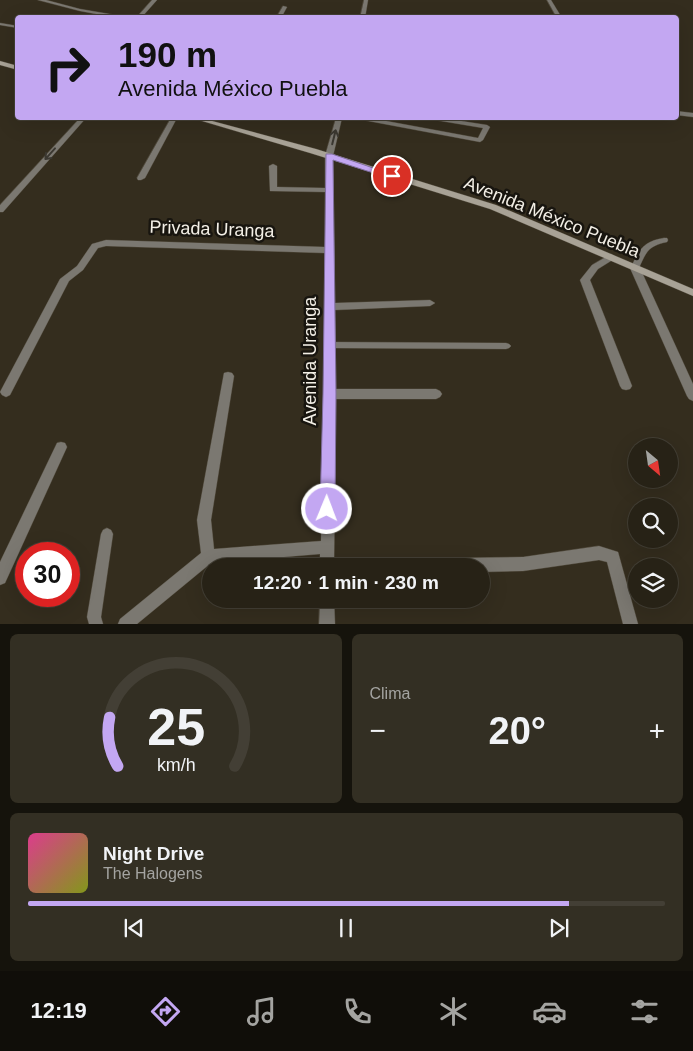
<!DOCTYPE html>
<html lang="es">
<meta charset="utf-8">
<style>
:root{--surface:#272216;--page:#332f23;--text:#f1f3f6;--muted:#a4a4a1;--line:#433f35;--accent:#c3a7f2}
body{margin:0;font-family:Helvetica,sans-serif;background:var(--page);color:var(--text);height:100vh;display:flex;flex-direction:column;font-size:19px;white-space:nowrap}
*{box-sizing:border-box;margin:0}
p{font-size:16px;color:var(--muted)}
.icon{flex:none;width:28px;height:28px;fill:none;stroke:currentColor;stroke-width:2;stroke-linecap:round;stroke-linejoin:round}
.map{position:relative;height:624px;overflow:hidden}
.details{display:flex;flex-direction:column;gap:10px;padding:10px;background:#15130c;flex:1}
.details>*{flex:none}
.banner{position:absolute;left:15px;top:15px;width:664px;height:105px;border-radius:5px;box-shadow:0 5px 20px #0002,0 0 0 1px var(--line);background:#c3a7f2;color:#111;overflow:hidden}
.needle{width:32px;rotate:151deg}
.tools{position:absolute;left:628px;top:438px;display:grid;gap:10px}
.tools a{display:grid;place-items:center;width:50px;height:50px;border-radius:50%;background:var(--surface);box-shadow:0 5px 20px #0002,0 0 0 1px var(--line);font-size:25px}
.speed{position:absolute;left:15px;top:542px;display:flex;gap:10px;font-size:25px;font-weight:700;text-align:center}
.speed>*{display:grid;place-content:center;width:65px;height:65px;border-radius:50%;background:var(--surface);box-shadow:0 5px 20px #0002,0 0 0 1px var(--line);line-height:1}
.speed .limit{border:8px solid #d22;background:#fff;color:#111}
.pin{position:absolute;display:grid;place-items:center;width:42px;height:42px;color:#fff;margin:-21px;border:2px solid #fff;border-radius:50%;box-shadow:0 1px 5px #0007}
.me{position:absolute;width:55px;margin:-28px;rotate:1deg;stroke-linejoin:round;filter:drop-shadow(0 0 4px #0008)}
.turn{display:flex;align-items:center;gap:18px;height:105px;padding:0 20px;font-size:22px}
.turn .icon{width:65px;height:65px;stroke-width:2.5}
.turn b{display:block;font-size:35px;line-height:42px}
.big{font-size:38px;font-weight:600;line-height:1.1}
.details .card{flex:1;display:flex;flex-direction:column;justify-content:center;gap:8px;min-width:0;padding:0 18px;border-radius:8px;background:var(--page)}
.details .dial{align-items:center;gap:0}
.dial svg{height:130px;overflow:visible;fill:none;stroke:var(--line);stroke-width:7;stroke-linecap:round;text-anchor:middle}
.dial text{fill:var(--text);stroke:none}
.song{display:flex;align-items:center;gap:15px}
.cover{width:60px;height:60px;border-radius:8px;background:linear-gradient(135deg,hsl(330 70% 55%),hsl(70 70% 35%))}
.played{height:5px;border-radius:2px;background:linear-gradient(90deg,var(--accent) 85%,var(--line) 85%)}
.keys{display:flex;justify-content:space-around;direction:ltr}
.heat{display:flex;justify-content:space-between;align-items:center;font-size:28px;direction:ltr}
.details .tiles{flex:1;display:grid;gap:10px;grid-template-columns:1fr 1fr}
.card:last-child{grid-column:span 2}
.trip{position:absolute;left:202px;top:558px;width:288px;height:50px;border-radius:25px;background:var(--surface);box-shadow:0 5px 20px #0002,0 0 0 1px var(--line);font-weight:600;line-height:50px;text-align:center}
.tab-bar{display:flex;height:80px;justify-content:space-around;align-items:center;background:#100e09;color:var(--muted)}
.tab-bar .icon{width:35px;height:35px}
.tab-bar .active{color:var(--accent)}
.tab-bar b{font-size:22px;color:var(--text)}
.map>svg:first-child{display:block}
.lines{fill:none;stroke-linecap:round;stroke-linejoin:round}
.lane-casing{stroke:#4f483a;stroke-width:1}
.street-casing{stroke:#4f483a;stroke-width:1}
.secondary-casing{stroke:#4f483a;stroke-width:1}
.lane{fill:#7b7871;fill-rule:evenodd}
.street{fill:#7b7871;fill-rule:evenodd}
.secondary{fill:#a8a296;fill-rule:evenodd}
.oneway{stroke:#3b3831}
.route{fill:#c3a7f2;stroke:#7f6d9d}
.labels{text-anchor:middle;dominant-baseline:central;stroke-width:5;stroke-linejoin:round;paint-order:stroke}
.street-label{font-size:18px;fill:#f3efe6;stroke:#18150f}
</style>
<div class="map">
<svg width="693" height="624" viewBox="0 0 693 624">
<rect width="100%" height="100%" fill="#342d1e"/>
<g class="lines">
<g class="lane-casing">
<path id="lane" d="M 0,23 L 18,26 L 18,28 L 0,25 Z
M 360,118 L 370,118 L 478,138 L 483,128 L 435,120 L 432,118 L 442,118 L 487,125 L 490,127 L 483,140 L 480,142 L 363,120 Z
M 664,238 L 667,238 L 668,240 L 667,242 C 647,246 646,253 638,270 L 632,270 L 631,268 C 638,250 644,241 664,238 Z
M 329,342 L 506,343 L 509,344 L 511,346 L 509,348 L 506,349 L 329,348 L 326,347 L 324,345 L 326,343 Z
M 107,528 L 111,530 L 113,534 L 101,617 L 103,624 L 89,624 L 87,617 L 101,534 L 103,530 Z"/>
</g>
<g class="street-casing">
<path id="street" d="M 38,0 L 46,0 L 80,9 L 133,18 L 118,18 L 80,11 Z
M 152,0 L 157,0 L 141,18 L 136,18 Z
M 364,0 L 368,0 L 365,18 L 360,18 Z
M 547,0 L 551,0 L 562,18 L 557,18 Z
M 283,6 L 287,7 L 281,18 L 276,18 Z
M 676,111 L 693,113 L 693,117 L 676,115 Z
M 80,118 L 86,118 L 3,212 L 0,212 L 0,205 Z
M 171,118 L 177,118 L 145,178 L 141,180 L 138,180 L 137,178 Z
M 336,118 L 342,118 L 333,156 L 335,303 L 430,300 L 435,303 L 430,306 L 335,310 L 336,389 L 436,389 L 440,391 L 442,394 L 440,397 L 436,399 L 336,399 L 334,566 L 320,566 L 320,554 L 211,563 L 137,624 L 118,624 L 120,619 L 201,553 L 197,520 L 224,373 L 228,372 L 232,373 L 234,376 L 211,520 L 214,549 L 321,541 L 324,394 L 325,253 L 106,246 L 98,248 L 83,270 L 69,281 L 10,395 L 6,397 L 2,395 L 0,392 L 60,279 L 77,266 L 92,244 L 106,240 L 325,247 L 325,192 L 270,191 L 269,166 L 273,164 L 277,166 L 277,187 L 325,188 L 325,156 Z
M 611,254 L 616,257 L 614,259 L 598,269 L 590,280 L 632,386 L 630,389 L 626,390 L 622,389 L 620,386 L 580,280 L 592,265 Z
M 635,265 L 640,268 L 693,384 L 693,401 L 689,399 L 687,396 L 630,268 Z
M 61,442 L 65,443 L 67,447 L 5,583 L 0,585 L 0,562 L 57,443 Z
M 599,546 L 618,552 L 638,624 L 623,624 L 607,562 L 599,560 L 523,571 L 481,572 L 481,566 L 381,566 L 383,561 L 388,559 L 523,557 Z
M 320,599 L 334,599 L 335,624 L 319,624 Z"/>
</g>
<g class="secondary-casing">
<path id="secondary" d="M 0,61 L 18,66 L 18,70 L 0,65 Z
M 192,118 L 201,118 L 316,149 L 496,205 L 693,289 L 693,296 L 490,209 L 310,153 Z"/>
</g>
<use href="#lane" class="lane"/>
<use href="#street" class="street"/>
<use href="#secondary" class="secondary"/>
</g>
<defs><path id="oneway-shaft" d="M-6 0H5M1.5-3L5.5 0L1.5 3" fill="none" stroke-width="1.6" stroke-linecap="round" stroke-linejoin="round" transform="scale(1.25)"/></defs>
<g class="oneway">
<use href="#oneway-shaft" transform="translate(334 137) rotate(-76)"/>
<use href="#oneway-shaft" transform="translate(50 154) rotate(132)"/>
</g>
<path class="route" d="M 326,154 L 332,154 L 397,176 L 392,179 L 333,160 L 336,394 L 335,509 L 333,514 L 327,516 L 322,514 L 320,509 L 323,394 Z"/>
<g class="labels">
<g class="street-label">
<text transform="translate(552 217) rotate(22)">Avenida México Puebla</text>
<text transform="translate(212 229) rotate(2)">Privada Uranga</text>
<text transform="translate(310 361) rotate(-90)">Avenida Uranga</text>
</g>
</g>
</svg>
<div class="tools">
<a><svg class="needle" viewBox="-14 -14 28 28"><path d="M0-13l5 13h-10z" fill="#e53935"/><path d="M0 13l5-13h-10z" fill="#a4a4a1"/></svg></a>
<a><svg class="icon" aria-label="search" viewBox="0 0 24 24"><circle cx="10" cy="10" r="6"/><path d="M15 15l6 6"/></svg></a>
<a><svg class="icon" aria-label="layers" viewBox="0 0 24 24"><path d="M12 4l9 5-9 5-9-5zM3 14l9 5 9-5"/></svg></a>
</div>
<div class="speed"><div class="limit">30</div></div>
<div class="pin" style="left:392px;top:176px;background:#d93025"><svg class="icon" aria-label="arrive" viewBox="0 0 24 24"><path d="M6 21V4h12l-3 4 3 4H6"/></svg></div>
<svg class="me" style="left:327px;top:509px" viewBox="-20 -20 40 40"><circle r="17" fill="#c3a7f2" stroke="#fff" stroke-width="3"/><path d="M0-11L8 9 0 5-8 9z" fill="#fff"/></svg>
<div class="trip">12:20 · 1 min · 230 m</div>
<div class="banner">
<div class="turn"><svg class="icon" aria-label="right" viewBox="0 0 24 24"><path d="M7 20v-9h11M14 6l5 5-5 5"/></svg><div><b>190 m</b>Avenida México Puebla</div></div>
</div>
</div>
<section class="details">
<div class="tiles">
<div class="card dial"><svg viewBox="0 0 100 80">
<path d="M14 69A42 42 0 1 1 86 69"/>
<path d="M14 69A42 42 0 0 1 9 39" stroke="#c3a7f2"/>
<text x="50" y="56" font-size="32" font-weight="700">25</text>
<text x="50" y="72" font-size="11">km/h</text>
</svg></div>
<div class="card"><p>Clima</p>
<div class="heat"><a>−</a><b class="big">20°</b><a>+</a></div>
</div>
<div class="card">
<div class="song"><i class="cover"></i><div><b>Night Drive</b><p>The Halogens</p></div></div>
<div class="played"></div>
<div class="keys"><svg class="icon" aria-label="previous" viewBox="0 0 24 24"><path d="M18 5L8 12l10 7zM5 5v14"/></svg><svg class="icon" aria-label="pause" viewBox="0 0 24 24"><path d="M8 5v14M16 5v14"/></svg><svg class="icon" aria-label="next" viewBox="0 0 24 24"><path d="M6 5l10 7-10 7zM19 5v14"/></svg></div>
</div>
</div>
</section>
<nav class="tab-bar">
<b>12:19</b>
<svg class="icon active" aria-label="directions" viewBox="0 0 24 24"><path d="M12 3l9 9-9 9-9-9zM9 14v-3h6M13 9l2 2-2 2"/></svg>
<svg class="icon" aria-label="music" viewBox="0 0 24 24"><path d="M9 18V5l10-2v13"/><circle cx="6" cy="18" r="3"/><circle cx="16" cy="16" r="3"/></svg>
<svg class="icon" aria-label="phone" viewBox="0 0 24 24"><path d="M5 4h4l2 5-3 2q2 4 5 5l2-3 5 2v4C11 20 4 13 5 4z"/></svg>
<svg class="icon" aria-label="climate" viewBox="0 0 24 24"><path d="M12 3v18M4 7l16 10M4 17L20 7"/></svg>
<svg class="icon" aria-label="car" viewBox="0 0 24 24"><path d="M5 17H2v-5l4-1 3-4h7l3 4 3 1v5h-3M9 17h6M6 11h13"/><circle cx="7" cy="17" r="2"/><circle cx="17" cy="17" r="2"/></svg>
<svg class="icon" aria-label="filters" viewBox="0 0 24 24"><path d="M4 7h16M4 17h16"/><circle cx="9" cy="7" r="2"/><circle cx="15" cy="17" r="2"/></svg>
</nav>
